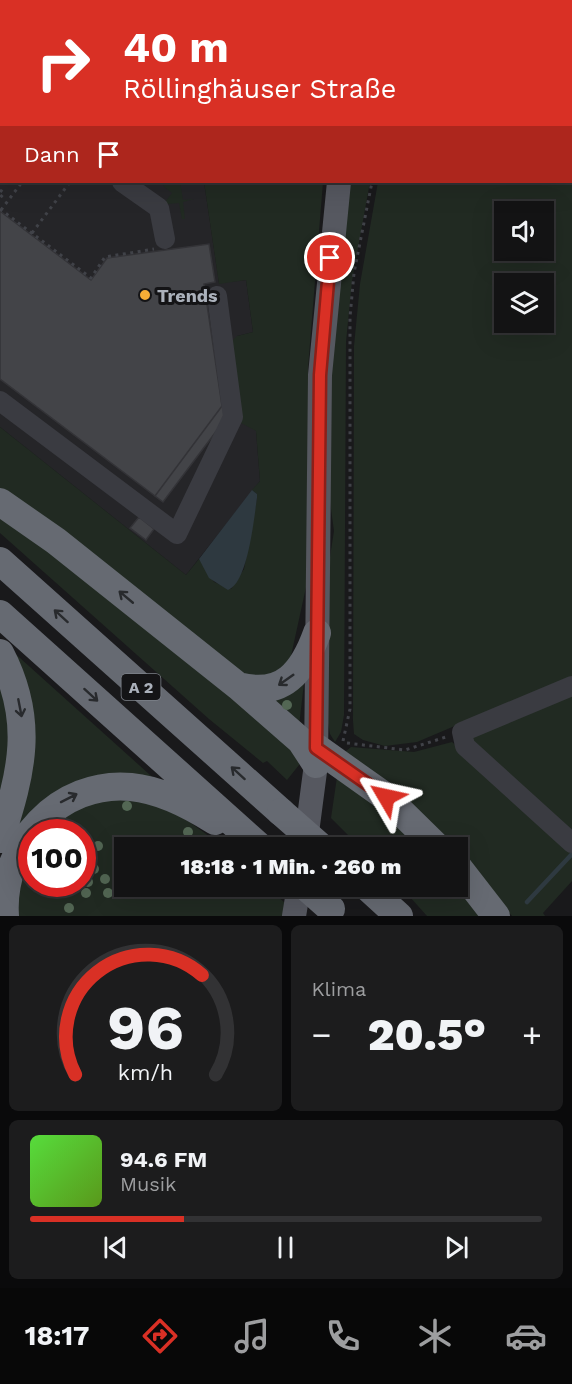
<!DOCTYPE html>
<html lang="de">
<meta charset="utf-8">
<style>
:root{--surface:#131314;--page:#1c1c1d;--text:#f1f3f6;--muted:#9d9ea0;--line:#323234;--accent:#d93025}
body{margin:0;font-family:"Work Sans",sans-serif;background:var(--page);color:var(--text);height:100vh;display:flex;flex-direction:column;font-size:22px;white-space:nowrap}
*{box-sizing:border-box;margin:0}
p{font-size:20px;color:var(--muted)}
.icon{flex:none;width:33px;height:33px;fill:none;stroke:currentColor;stroke-width:2;stroke-linecap:round;stroke-linejoin:round}
.map{position:relative;height:916px;overflow:hidden}
.sheet{display:flex;flex-direction:column;gap:9px;padding:9px;background:#0a0a0b;flex:1}
.sheet>*{flex:none}
.hud{position:absolute;left:0px;top:0px;width:573px;height:183px;box-shadow:0 6px 24px #0002,0 0 0 2px var(--line);background:#d93025;color:#fff;overflow:hidden}
.controls{position:absolute;left:494px;top:201px;display:grid;gap:12px}
.controls a{display:grid;place-items:center;width:60px;height:60px;border-radius:0px;background:var(--surface);box-shadow:0 6px 24px #0002,0 0 0 2px var(--line);font-size:30px}
.speed{position:absolute;left:18px;top:819px;display:flex;gap:12px;font-size:30px;font-weight:700;text-align:center}
.speed>*{display:grid;place-content:center;width:78px;height:78px;border-radius:50%;background:var(--surface);box-shadow:0 6px 24px #0002,0 0 0 2px var(--line);line-height:1}
.speed .limit{border:9px solid #d22;background:#fff;color:#111}
.pin{position:absolute;display:grid;place-items:center;width:51px;height:51px;color:#fff;margin:-26px;border:3px solid #fff;border-radius:50%;box-shadow:0 2px 6px #0007}
.me{position:absolute;width:66px;margin:-33px;rotate:306deg;stroke-linejoin:round;filter:drop-shadow(0 0 4px #0008)}
.turn{display:flex;align-items:center;gap:21px;height:126px;padding:0 24px;font-size:27px}
.turn .icon{width:78px;height:78px;stroke-width:2.5}
.turn b{display:block;font-size:42px;line-height:51px}
.then{display:flex;align-items:center;height:57px;padding:0 24px;background:#0003;gap:12px;font-size:22px}
.big{font-size:45px;font-weight:800;line-height:1.1}
.sheet .tile{flex:1;display:flex;flex-direction:column;justify-content:center;gap:9px;min-width:0;padding:0 21px;border-radius:9px;background:var(--page)}
.sheet .dial{align-items:center;gap:0}
.dial svg{height:156px;overflow:visible;fill:none;stroke:var(--line);stroke-width:7;stroke-linecap:round;text-anchor:middle}
.dial text{fill:var(--text);stroke:none}
.song{display:flex;align-items:center;gap:18px}
.cover{width:72px;height:72px;border-radius:9px;background:linear-gradient(135deg,hsl(110 70% 55%),hsl(90 70% 35%))}
.played{height:6px;border-radius:3px;background:linear-gradient(90deg,var(--accent) 30%,var(--line) 30%)}
.keys{display:flex;justify-content:space-around;direction:ltr}
.heat{display:flex;justify-content:space-between;align-items:center;font-size:33px;direction:ltr}
.sheet .tiles{flex:1;display:grid;gap:9px;grid-template-columns:1fr 1fr}
.tile:last-child{grid-column:span 2}
.trip{position:absolute;left:114px;top:837px;width:354px;height:60px;border-radius:0px;background:var(--surface);box-shadow:0 6px 24px #0002,0 0 0 2px var(--line);font-weight:800;line-height:60px;text-align:center}
.dock{display:flex;height:96px;justify-content:space-around;align-items:center;background:#080808;color:var(--muted)}
.dock .icon{width:42px;height:42px}
.dock .on{color:var(--accent)}
.dock b{font-size:27px;color:var(--text)}
.map>svg:first-child{display:block}
.built{fill:#252528}
.green{fill:#212a22;fill-rule:evenodd}
.water{fill:#2e3940}
.lines{fill:none;stroke-linecap:round;stroke-linejoin:round}
.stream{stroke:#2e3940;stroke-width:4.5}
.building{fill:#434448;stroke:#333337;stroke-width:1.5}
.path{stroke:#404248;stroke-width:3;stroke-dasharray:3 4.5;stroke-linecap:butt}
.minor{stroke:#3a3b41;stroke-width:20}
.major{stroke:#565860;stroke-width:24}
.highway{stroke:#666a72;stroke-width:28}
.highway-bridge{stroke:#666a72;stroke-width:28}
.tree{fill:#536754}
.oneway{stroke:#282a2d}
.route-casing{stroke:#8d1f18;stroke-width:15}
.route{stroke:#d93025;stroke-width:10}
.poi-dot{fill:#f6ad36;stroke:#141416;stroke-width:2}
.labels{text-anchor:middle;dominant-baseline:central;stroke-width:6;stroke-linejoin:round;paint-order:stroke}
.shield{fill:#141416;stroke:#7e828a;stroke-width:1.5}
.shield-label{font-size:16px;font-weight:bold;fill:#abb1bb}
.poi-label{font-size:18px;font-weight:bold;fill:#abb1bb;stroke:#141416;text-anchor:start}
</style>
<div class="map">
<svg width="572" height="916" viewBox="0 0 572 916">
<rect width="100%" height="100%" fill="#19191b"/>
<path class="built" d="M 0,0 L 177,0 L 2,2 L 2,182 L 204,182 L 219,283 L 246,280 L 253,332 L 237,336 L 256,431 L 260,481 L 186,575 L 0,427 Z"/>
<path class="green" d="M 572,68 L 572,676 L 417,742 L 385,746 L 363,740 L 354,734 L 353,721 L 354,346 L 360,284 L 378,182 L 572,182 ZM 504,212 L 543,212 L 543,250 L 504,250 ZM 504,284 L 543,284 L 543,322 L 504,322 Z
M 166,182 L 180,182 L 183,200 L 194,199 L 183,202 L 185,219 L 182,219 L 179,203 L 168,204 L 165,202 L 172,193 L 163,186 Z
M 204,182 L 323,182 L 308,368 L 308,578 L 291,656 L 282,673 L 253,679 L 232,668 L 0,490 L 0,427 L 186,575 L 199,559 L 214,582 L 231,589 L 244,569 L 257,498 L 257,494 L 252,490 L 260,481 L 256,431 L 241,423 L 228,345 L 237,336 L 253,332 L 246,280 L 219,284 Z
M 349,182 L 370,182 L 352,281 L 346,342 L 344,715 L 341,732 L 335,742 L 330,734 L 327,718 L 327,576 L 334,531 L 327,480 L 330,358 Z
M 0,507 L 300,754 L 299,765 L 287,780 L 267,761 L 263,763 L 209,719 L 0,533 Z
M 10,649 L 159,783 L 138,778 L 11,835 Z
M 0,675 L 13,724 L 0,800 Z
M 304,683 L 299,726 L 266,697 Z
M 572,691 L 572,838 L 472,741 L 475,734 Z
M 452,742 L 572,850 L 572,881 L 543,913 L 545,916 L 512,916 L 458,854 L 458,848 L 451,847 L 345,752 L 351,747 L 414,752 Z
M 337,777 L 345,778 L 426,847 L 360,847 L 331,818 Z
M 112,796 L 166,805 L 224,847 L 124,848 L 124,886 L 267,887 L 285,903 L 283,916 L 15,916 L 14,910 L 31,843 L 32,884 L 82,884 L 82,832 L 40,832 L 59,814 Z
M 458,886 L 487,916 L 427,916 L 401,887 Z"/>
<path class="water" d="M 252,490 L 257,494 L 257,498 C 254,518 248,583 228,590 L 209,578 L 199,559 Z"/>
<g class="lines">
<path class="stream" d="M 527,902 L 572,854"/>
</g>
<path class="building" d="M 0,211 L 91,280 L 107,258 L 209,244 L 215,282 L 204,284 L 222,406 L 155,496 L 0,379 Z
M 222,406 L 230,413 L 163,502 L 155,496 Z
M 139,517 L 154,529 L 146,540 L 130,528 Z"/>
<g class="lines">
<path class="path" d="M 386,2 L 387,0
M 0,147 L 2,145
M 0,190 L 4,193 L 0,198
M 0,209 L 91,278 L 105,257 L 154,249
M 1,210 L 22,182
M 32,233 L 70,182
M 343,741 L 350,709 L 350,317 L 354,273 L 372,182
M 347,743 L 405,750 L 446,737"/>
<path class="minor" d="M 0,89 L 2,90
M 122,182 L 159,208 L 165,239
M 0,401 L 177,534 L 233,417 L 217,296
M 572,686 L 462,732 L 465,746 L 572,843"/>
<path class="major" d="M 445,0 L 449,2
M 363,2 L 364,0
M 417,2 L 422,0
M 305,848 L 316,764 L 320,375 L 339,182
M 294,916 L 299,886"/>
<path class="highway" d="M 0,502 L 56,541 L 238,686 C 283,698 303,672 317,633
M 0,561 L 281,812
M 0,614 L 261,848
M 0,653 C 35,720 22,772 0,839
M 238,686 L 301,741 L 316,764
M 317,748 L 386,797 L 438,848
M 458,867 L 496,916
M 366,886 L 399,916
M 5,916 C 0,844 60,780 131,787 C 161,790 190,805 215,821"/>
<path class="highway-bridge" d="M 281,812 L 322,848
M 305,886 L 331,909"/>
</g>
<g class="tree">
<circle cx="287" cy="705" r="5"/>
<circle cx="127" cy="806" r="5"/>
<circle cx="188" cy="832" r="5"/>
<circle cx="117" cy="841" r="5"/>
<circle cx="98" cy="846" r="5"/>
<circle cx="94" cy="869" r="5"/>
<circle cx="105" cy="879" r="5"/>
<circle cx="88" cy="882" r="5"/>
<circle cx="86" cy="893" r="5"/>
<circle cx="108" cy="893" r="5"/>
<circle cx="69" cy="908" r="5"/>
</g>
<defs><path id="oneway-shaft" d="M-6 0H5M1.5-3L5.5 0L1.5 3" fill="none" stroke-width="1.6" stroke-linecap="round" stroke-linejoin="round" transform="scale(1.5)"/></defs>
<g class="oneway">
<use href="#oneway-shaft" transform="translate(126 597) rotate(-140)"/>
<use href="#oneway-shaft" transform="translate(61 616) rotate(-138)"/>
<use href="#oneway-shaft" transform="translate(286 680) rotate(145)"/>
<use href="#oneway-shaft" transform="translate(91 695) rotate(42)"/>
<use href="#oneway-shaft" transform="translate(20 708) rotate(79)"/>
<use href="#oneway-shaft" transform="translate(238 773) rotate(-138)"/>
<use href="#oneway-shaft" transform="translate(69 798) rotate(-27)"/>
</g>
<g class="lines">
<g class="route-casing">
<path id="route" d="M 330,258 L 320,375 L 316,748 L 386,797"/>
</g>
<use href="#route" class="route"/>
</g>
<circle class="poi-dot" cx="145" cy="295" r="6"/>
<g class="labels">
<rect class="shield" x="121.5" y="674" width="39" height="26" rx="4.5"/>
<g class="shield-label">
<text x="141" y="687">A 2</text>
</g>
<g class="poi-label">
<text x="157" y="295">Trends</text>
</g>
</g>
</svg>
<div class="controls">
<a><svg class="icon" aria-label="sound" viewBox="0 0 24 24"><path d="M4 9h4l5-4v14l-5-4H4zM17 9q2 3 0 6"/></svg></a>
<a><svg class="icon" aria-label="layers" viewBox="0 0 24 24"><path d="M12 4l9 5-9 5-9-5zM3 14l9 5 9-5"/></svg></a>
</div>
<div class="speed"><div class="limit">100</div></div>
<div class="pin" style="left:330px;top:258px;background:#d93025"><svg class="icon" aria-label="arrive" viewBox="0 0 24 24"><path d="M6 21V4h12l-3 4 3 4H6"/></svg></div>
<svg class="me" style="left:386px;top:797px" viewBox="-20 -20 40 40"><path d="M0-17L14 15 0 8-14 15z" fill="#d93025" stroke="#fff" stroke-width="4"/></svg>
<div class="trip">18:18 · 1 Min. · 260 m</div>
<div class="hud">
<div class="turn"><svg class="icon" aria-label="right" viewBox="0 0 24 24"><path d="M7 20v-9h11M14 6l5 5-5 5"/></svg><div><b>40 m</b>Röllinghäuser Straße</div></div>
<div class="then">Dann<svg class="icon" aria-label="arrive" viewBox="0 0 24 24"><path d="M6 21V4h12l-3 4 3 4H6"/></svg></div>
</div>
</div>
<section class="sheet">
<div class="tiles">
<div class="tile dial"><svg viewBox="0 0 100 80">
<path d="M14 69A42 42 0 1 1 86 69"/>
<path d="M14 69A42 42 0 0 1 79 18" stroke="#d93025"/>
<text x="50" y="56" font-size="32" font-weight="700">96</text>
<text x="50" y="72" font-size="11">km/h</text>
</svg></div>
<div class="tile"><p>Klima</p>
<div class="heat"><a>−</a><b class="big">20.5°</b><a>+</a></div>
</div>
<div class="tile">
<div class="song"><i class="cover"></i><div><b>94.6 FM</b><p>Musik</p></div></div>
<div class="played"></div>
<div class="keys"><svg class="icon" aria-label="previous" viewBox="0 0 24 24"><path d="M18 5L8 12l10 7zM5 5v14"/></svg><svg class="icon" aria-label="pause" viewBox="0 0 24 24"><path d="M8 5v14M16 5v14"/></svg><svg class="icon" aria-label="next" viewBox="0 0 24 24"><path d="M6 5l10 7-10 7zM19 5v14"/></svg></div>
</div>
</div>
</section>
<nav class="dock">
<b>18:17</b>
<svg class="icon on" aria-label="directions" viewBox="0 0 24 24"><path d="M12 3l9 9-9 9-9-9zM9 14v-3h6M13 9l2 2-2 2"/></svg>
<svg class="icon" aria-label="music" viewBox="0 0 24 24"><path d="M9 18V5l10-2v13"/><circle cx="6" cy="18" r="3"/><circle cx="16" cy="16" r="3"/></svg>
<svg class="icon" aria-label="phone" viewBox="0 0 24 24"><path d="M5 4h4l2 5-3 2q2 4 5 5l2-3 5 2v4C11 20 4 13 5 4z"/></svg>
<svg class="icon" aria-label="climate" viewBox="0 0 24 24"><path d="M12 3v18M4 7l16 10M4 17L20 7"/></svg>
<svg class="icon" aria-label="car" viewBox="0 0 24 24"><path d="M5 17H2v-5l4-1 3-4h7l3 4 3 1v5h-3M9 17h6M6 11h13"/><circle cx="7" cy="17" r="2"/><circle cx="17" cy="17" r="2"/></svg>
</nav>
